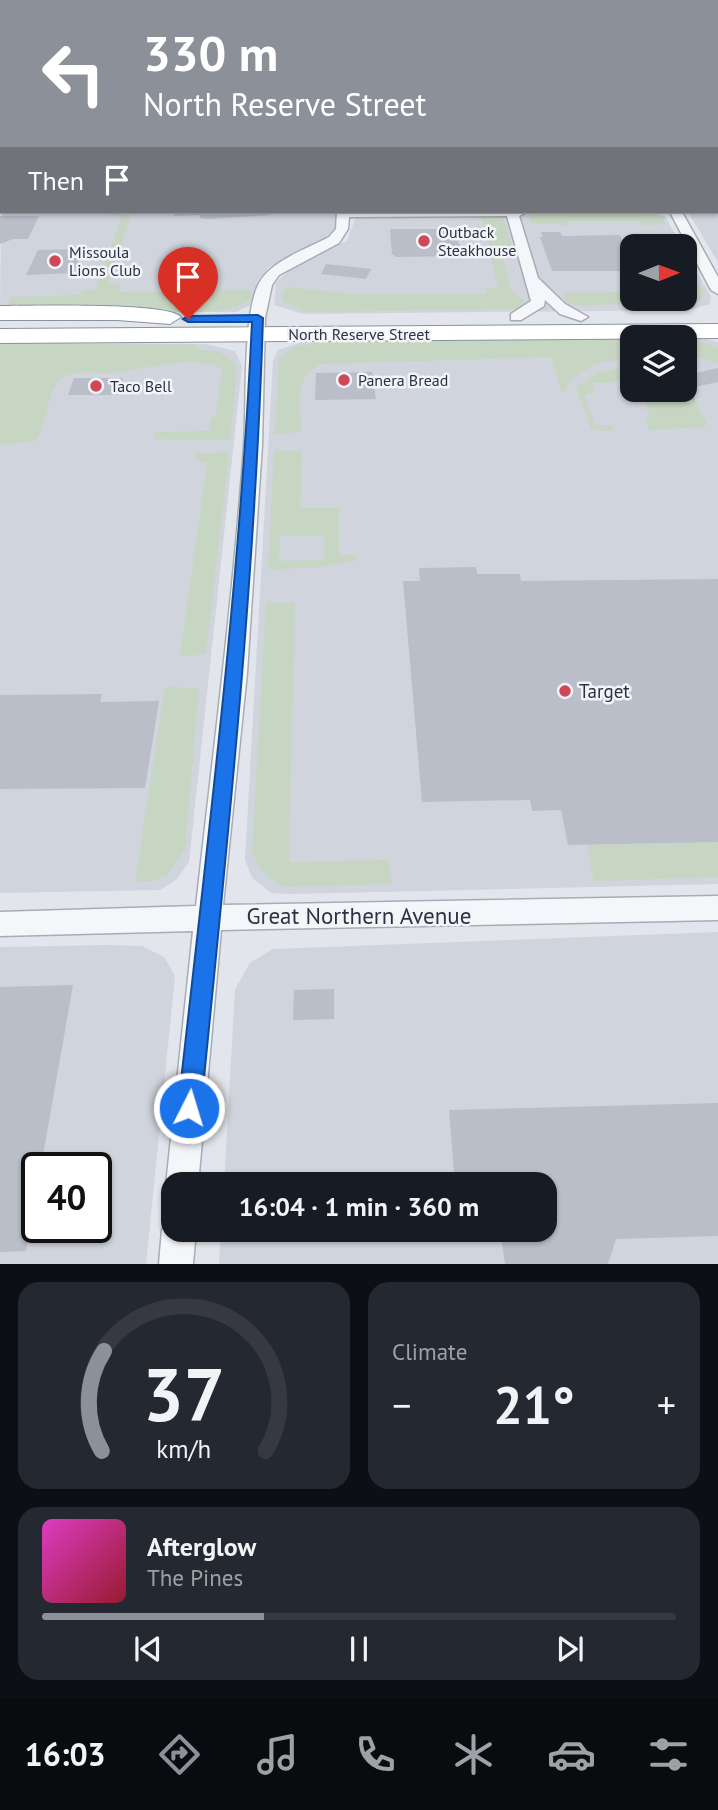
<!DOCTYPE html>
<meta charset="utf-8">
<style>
:root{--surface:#171b24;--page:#242831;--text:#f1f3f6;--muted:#9ea1a6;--line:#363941;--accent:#8c9099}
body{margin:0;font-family:"PT Sans",sans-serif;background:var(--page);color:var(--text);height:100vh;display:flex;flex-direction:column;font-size:26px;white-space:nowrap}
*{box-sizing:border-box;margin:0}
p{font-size:23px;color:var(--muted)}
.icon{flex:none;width:38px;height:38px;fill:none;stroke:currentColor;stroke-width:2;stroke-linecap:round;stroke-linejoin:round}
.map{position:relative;height:1264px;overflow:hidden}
.sheet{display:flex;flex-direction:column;gap:18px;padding:18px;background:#0d0f14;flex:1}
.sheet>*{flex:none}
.guide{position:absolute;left:0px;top:0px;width:719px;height:214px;box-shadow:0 2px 5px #0004;background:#8c9099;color:#fff;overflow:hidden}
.needle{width:46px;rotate:89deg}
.tools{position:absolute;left:620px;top:234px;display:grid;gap:14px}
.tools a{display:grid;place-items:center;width:77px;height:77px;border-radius:14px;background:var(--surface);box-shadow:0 2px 5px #0004;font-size:35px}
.speed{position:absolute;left:21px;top:1152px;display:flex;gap:14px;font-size:35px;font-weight:700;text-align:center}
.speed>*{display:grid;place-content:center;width:91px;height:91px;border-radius:50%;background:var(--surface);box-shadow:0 2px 5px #0004;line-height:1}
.speed .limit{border:4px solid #111;border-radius:10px;background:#fff;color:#111}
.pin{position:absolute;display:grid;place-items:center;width:60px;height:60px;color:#fff;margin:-72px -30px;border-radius:50% 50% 50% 0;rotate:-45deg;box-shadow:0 0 7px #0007}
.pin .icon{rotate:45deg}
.me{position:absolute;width:77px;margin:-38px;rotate:5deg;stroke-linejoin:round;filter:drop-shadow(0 0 5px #0008)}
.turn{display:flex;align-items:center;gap:24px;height:147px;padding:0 28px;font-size:32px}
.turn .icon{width:91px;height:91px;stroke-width:2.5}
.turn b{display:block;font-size:49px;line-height:60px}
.then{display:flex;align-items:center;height:66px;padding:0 28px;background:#0003;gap:14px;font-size:26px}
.big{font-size:52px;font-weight:600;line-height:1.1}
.sheet .card{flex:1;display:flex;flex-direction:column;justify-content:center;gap:10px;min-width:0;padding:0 24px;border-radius:21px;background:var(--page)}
.sheet .dial{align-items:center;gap:0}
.dial svg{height:182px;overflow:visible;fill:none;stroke:var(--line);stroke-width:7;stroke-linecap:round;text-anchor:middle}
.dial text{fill:var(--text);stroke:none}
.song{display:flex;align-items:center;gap:21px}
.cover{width:84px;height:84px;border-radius:10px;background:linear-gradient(135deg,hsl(310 70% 55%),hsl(350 70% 35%))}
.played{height:7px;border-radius:4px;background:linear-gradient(90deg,var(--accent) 35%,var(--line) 35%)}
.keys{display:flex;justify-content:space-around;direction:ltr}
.heat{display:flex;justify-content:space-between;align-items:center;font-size:38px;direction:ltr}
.sheet .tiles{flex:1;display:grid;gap:18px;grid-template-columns:1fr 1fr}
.card:last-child{grid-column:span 2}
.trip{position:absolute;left:161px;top:1172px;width:396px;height:70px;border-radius:21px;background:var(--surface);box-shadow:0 2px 5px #0004;font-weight:600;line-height:70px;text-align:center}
.menu{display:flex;height:112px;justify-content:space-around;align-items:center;background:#090b0e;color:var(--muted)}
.menu .icon{width:49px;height:49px}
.menu .current{color:var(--accent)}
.menu b{font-size:32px;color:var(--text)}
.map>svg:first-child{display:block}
.built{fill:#d0d4dd;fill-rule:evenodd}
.green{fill:#c7d5c3;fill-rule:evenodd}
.building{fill:#b9bec8}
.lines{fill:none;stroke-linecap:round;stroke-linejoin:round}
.minor-casing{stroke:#a7acb5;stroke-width:3}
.major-casing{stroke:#a1a9b6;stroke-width:3}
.highway-casing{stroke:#8992a1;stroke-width:2}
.minor{fill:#f5f6f9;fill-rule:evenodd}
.major{fill:#fff;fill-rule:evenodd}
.highway{fill:#fff;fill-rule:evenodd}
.route{fill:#1a73e8;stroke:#114b97;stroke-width:2}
.poi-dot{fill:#d04757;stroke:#f2f4f8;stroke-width:2.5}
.labels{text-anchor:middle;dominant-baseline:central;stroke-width:5;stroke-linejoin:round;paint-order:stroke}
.far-poi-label{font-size:16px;fill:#2a3243;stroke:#f2f4f8;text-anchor:start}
.far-street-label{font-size:16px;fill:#2a3243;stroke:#f2f4f8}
.poi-label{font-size:19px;fill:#2a3243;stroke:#f2f4f8;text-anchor:start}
.near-street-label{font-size:23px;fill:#2a3243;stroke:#f2f4f8}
</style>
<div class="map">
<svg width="718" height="1264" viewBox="0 0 718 1264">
<rect width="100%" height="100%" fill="#e2e5eb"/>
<path class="built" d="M 2,138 L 2,212 L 336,212 L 334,230 L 314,247 L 295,253 L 268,268 L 257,282 L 255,298 L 249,306 L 236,312 L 0,312 Z
M 718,187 L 718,262 L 688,212 L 718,212 Z
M 491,214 L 642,213 L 665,216 L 682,247 L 632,247 L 632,299 L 684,299 L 684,250 L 711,297 L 710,304 L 689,310 L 303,314 L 274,305 L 276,282 L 296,265 L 347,241 L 356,216 Z
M 700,337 L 718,342 L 718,884 L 292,894 L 271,893 L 252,878 L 245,860 L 273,361 L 278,350 L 308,340 ZM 632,338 L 684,338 L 684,390 L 632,390 Z
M 0,343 L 45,346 L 205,344 L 235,351 L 242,366 L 189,862 L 176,880 L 160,890 L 0,893 Z
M 718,932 L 718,1264 L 219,1264 L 221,1230 L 544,1230 L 544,1185 L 224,1185 L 235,989 L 250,963 L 273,949 Z
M 107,945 L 142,946 L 164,957 L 175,976 L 146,1264 L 0,1264 L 0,947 ZM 37,1167 L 96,1167 L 96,1227 L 37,1227 Z"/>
<path class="green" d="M 112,212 L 127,212 L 131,216 L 108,284 L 121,285 L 119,292 L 249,290 L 252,295 L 249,301 L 230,309 L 207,312 L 8,309 L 10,297 L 80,295 L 83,290 L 96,290 L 122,216 L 110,215 Z
M 540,213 L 656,214 L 662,216 L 666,224 L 643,225 L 641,221 L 568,221 L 569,225 L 531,223 L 530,215 Z
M 484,214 L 503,217 L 513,252 L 502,255 L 511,291 L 525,301 L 520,309 L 306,312 L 282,301 L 284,290 L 290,287 L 352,294 L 487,294 L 486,288 L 498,288 L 482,219 L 474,218 Z
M 684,257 L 704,294 L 700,300 L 683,304 L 574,305 L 566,302 L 562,293 L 632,292 L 632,299 L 684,299 Z
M 697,337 L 699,341 L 718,348 L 718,364 L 700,357 L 684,357 L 684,338 L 632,338 L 632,359 C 605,360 578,366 565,391 L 561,391 L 551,357 L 322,364 C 292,376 301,404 301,432 L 275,434 L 279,358 L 295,347 L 314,344 L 315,339 Z
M 4,343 L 197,344 L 196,349 L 220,352 L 237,365 L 230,440 L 154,439 L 155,432 L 209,431 L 210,420 L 216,414 L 222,370 C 202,352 137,371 111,373 C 96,374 71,368 59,381 C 48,392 46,425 36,441 L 0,445 L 0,345 Z
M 632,365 L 632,386 L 628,382 L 592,383 L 595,393 L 584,394 L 595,425 L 615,425 L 610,431 L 591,429 L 576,387 L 597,373 Z
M 652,393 L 655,401 L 695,400 L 706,423 L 705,427 L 649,430 L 644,417 L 650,417 L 641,394 Z
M 274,451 L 302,451 L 300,508 L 339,508 L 339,555 L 354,555 L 358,560 L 313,568 L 268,569 ZM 280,536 L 324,536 L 324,560 L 279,561 Z
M 229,452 L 206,654 L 180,657 L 207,463 L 196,461 L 196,454 Z
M 266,603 L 295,603 L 289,862 L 389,860 L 391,884 L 287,887 C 268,881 261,870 252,852 Z
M 165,687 L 199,688 L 185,849 L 168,875 L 152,881 L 135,882 Z
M 718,842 L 718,877 L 594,881 L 587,845 Z"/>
<path class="building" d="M 175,212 L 270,212 L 270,215 L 208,219 L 200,218 L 200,215 L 174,216 Z
M 0,216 L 39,216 L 28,239 L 13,239 L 0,244 Z
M 390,229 L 455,229 L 462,256 L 396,257 L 392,254 Z
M 541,232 L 560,232 L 562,236 L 620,235 L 632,266 L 623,271 L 552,271 L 540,237 L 543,237 Z
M 83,249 L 74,273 L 26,275 L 38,250 Z
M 326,264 L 371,269 L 366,279 L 321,274 Z
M 718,368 L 718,382 L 690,388 L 695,400 L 655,401 L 650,390 L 684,390 L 684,376 Z
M 372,372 L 376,399 L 315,400 L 316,373 Z
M 74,378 L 123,378 L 118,395 L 68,395 Z
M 476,567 L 477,574 L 520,574 L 521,581 L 718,579 L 718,842 L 568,845 L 561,810 L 532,811 L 530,800 L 422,802 L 403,581 L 420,581 L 419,568 Z
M 102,694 L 100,702 L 159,701 L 145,788 L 0,789 L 0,695 Z
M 73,985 L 41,1167 L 37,1167 L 37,1191 L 26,1251 L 0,1252 L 0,987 Z
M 334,989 L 334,1019 L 293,1020 L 294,990 Z
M 718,1103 L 718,1236 L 616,1239 L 608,1264 L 505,1264 L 501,1236 L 459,1237 L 459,1230 L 544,1230 L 544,1185 L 455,1185 L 449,1110 Z"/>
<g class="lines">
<g class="minor-casing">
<path id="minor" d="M 574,0 L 585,0 L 572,2 Z
M 0,59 L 2,59 L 2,65 L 0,65 Z
M 0,133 L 2,133 L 2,139 L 0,139 Z
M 337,212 L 527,212 L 519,216 L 538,278 L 565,304 L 588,317 L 581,321 L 560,314 L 545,300 L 544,306 L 521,320 L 511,320 L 511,314 L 531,301 L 507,216 L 349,217 L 348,229 L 339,243 L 279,275 L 272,285 L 265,318 L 262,445 L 247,673 L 223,905 L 718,896 L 718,920 L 221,930 L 198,1185 L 173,1185 L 173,1197 L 166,1185 L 193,931 L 0,936 L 0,912 L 196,906 C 213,753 233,600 244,446 C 247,407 242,315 259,283 C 272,260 307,249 329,237 L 336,229 Z
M 670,212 L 682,212 L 718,277 L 718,294 L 711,290 Z
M 173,1216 L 173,1230 L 196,1230 L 193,1264 L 159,1264 L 162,1230 L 167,1218 Z"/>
</g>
<g class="major-casing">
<path id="major" d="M 118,0 L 129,0 L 117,2 Z
M 2,115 L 2,125 L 0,125 L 0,116 Z"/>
</g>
<g class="highway-casing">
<path id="highway" d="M 0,306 C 26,306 170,302 181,317 L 170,324 L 117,320 L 0,320 Z
M 718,324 L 718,338 L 0,343 L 0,329 Z"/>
</g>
<use href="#minor" class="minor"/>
<use href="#major" class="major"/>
<use href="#highway" class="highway"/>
</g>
<path class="route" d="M 258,315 L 263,318 C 255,582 227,845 201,1108 L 197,1116 L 189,1119 L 181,1116 L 178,1108 C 207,846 240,585 252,322 L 188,322 L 183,319 L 188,316 Z"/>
<g class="poi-dot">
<circle cx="424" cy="241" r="7"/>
<circle cx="55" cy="261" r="7"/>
<circle cx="344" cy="380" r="7"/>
<circle cx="96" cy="386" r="7"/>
<circle cx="565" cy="691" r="7"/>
</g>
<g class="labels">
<g class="far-poi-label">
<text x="438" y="232">Outback<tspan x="438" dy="18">Steakhouse</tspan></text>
<text x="69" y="252">Missoula<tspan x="69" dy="18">Lions Club</tspan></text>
<text x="358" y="380">Panera Bread</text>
<text x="110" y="386">Taco Bell</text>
</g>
<g class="far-street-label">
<text x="359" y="334">North Reserve Street</text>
</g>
<g class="poi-label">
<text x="579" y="691">Target</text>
</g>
<g class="near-street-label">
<text x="359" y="915">Great Northern Avenue</text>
</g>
</g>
</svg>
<div class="tools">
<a><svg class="needle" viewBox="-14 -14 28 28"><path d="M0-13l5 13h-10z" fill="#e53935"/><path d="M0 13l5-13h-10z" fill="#9ea1a6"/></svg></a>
<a><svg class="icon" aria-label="layers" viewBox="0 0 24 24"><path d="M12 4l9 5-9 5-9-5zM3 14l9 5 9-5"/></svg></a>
</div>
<div class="speed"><div class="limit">40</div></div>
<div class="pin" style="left:188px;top:319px;background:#d93025"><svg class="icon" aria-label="arrive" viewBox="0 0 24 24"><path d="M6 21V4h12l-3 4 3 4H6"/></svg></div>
<svg class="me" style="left:189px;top:1108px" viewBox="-20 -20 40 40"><circle r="17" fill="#1a73e8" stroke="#fff" stroke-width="3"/><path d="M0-11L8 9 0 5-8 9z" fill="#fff"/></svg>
<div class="trip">16:04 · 1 min · 360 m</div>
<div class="guide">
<div class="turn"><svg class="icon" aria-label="left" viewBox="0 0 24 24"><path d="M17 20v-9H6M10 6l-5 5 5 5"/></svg><div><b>330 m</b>North Reserve Street</div></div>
<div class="then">Then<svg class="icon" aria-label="arrive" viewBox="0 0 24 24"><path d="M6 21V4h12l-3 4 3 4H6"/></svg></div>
</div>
</div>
<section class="sheet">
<div class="tiles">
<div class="card dial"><svg viewBox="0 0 100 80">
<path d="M14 69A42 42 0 1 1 86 69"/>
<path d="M14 69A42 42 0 0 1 15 25" stroke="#8c9099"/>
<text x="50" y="56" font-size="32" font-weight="700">37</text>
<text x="50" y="72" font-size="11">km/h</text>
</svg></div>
<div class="card"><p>Climate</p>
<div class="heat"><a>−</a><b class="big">21°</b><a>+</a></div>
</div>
<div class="card">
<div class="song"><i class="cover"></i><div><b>Afterglow</b><p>The Pines</p></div></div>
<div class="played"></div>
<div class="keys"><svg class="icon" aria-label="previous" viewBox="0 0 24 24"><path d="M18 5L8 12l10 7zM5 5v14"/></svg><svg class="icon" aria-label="pause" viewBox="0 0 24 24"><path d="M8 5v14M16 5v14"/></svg><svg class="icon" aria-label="next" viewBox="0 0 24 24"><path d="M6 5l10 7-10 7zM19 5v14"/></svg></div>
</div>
</div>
</section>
<nav class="menu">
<b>16:03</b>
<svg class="icon current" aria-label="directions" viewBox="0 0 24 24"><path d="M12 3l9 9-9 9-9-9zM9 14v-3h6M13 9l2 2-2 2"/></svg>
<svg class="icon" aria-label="music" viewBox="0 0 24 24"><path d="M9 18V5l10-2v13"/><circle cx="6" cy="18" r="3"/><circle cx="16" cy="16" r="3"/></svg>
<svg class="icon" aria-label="phone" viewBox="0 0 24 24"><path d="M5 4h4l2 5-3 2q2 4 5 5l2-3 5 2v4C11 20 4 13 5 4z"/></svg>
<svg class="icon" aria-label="climate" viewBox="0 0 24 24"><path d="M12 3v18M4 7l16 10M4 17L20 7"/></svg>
<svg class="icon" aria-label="car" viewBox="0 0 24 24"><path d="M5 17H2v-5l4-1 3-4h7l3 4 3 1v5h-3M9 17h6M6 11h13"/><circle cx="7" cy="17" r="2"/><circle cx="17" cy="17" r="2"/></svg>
<svg class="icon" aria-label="filters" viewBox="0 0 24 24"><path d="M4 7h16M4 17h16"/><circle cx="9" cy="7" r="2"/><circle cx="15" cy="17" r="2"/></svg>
</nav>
